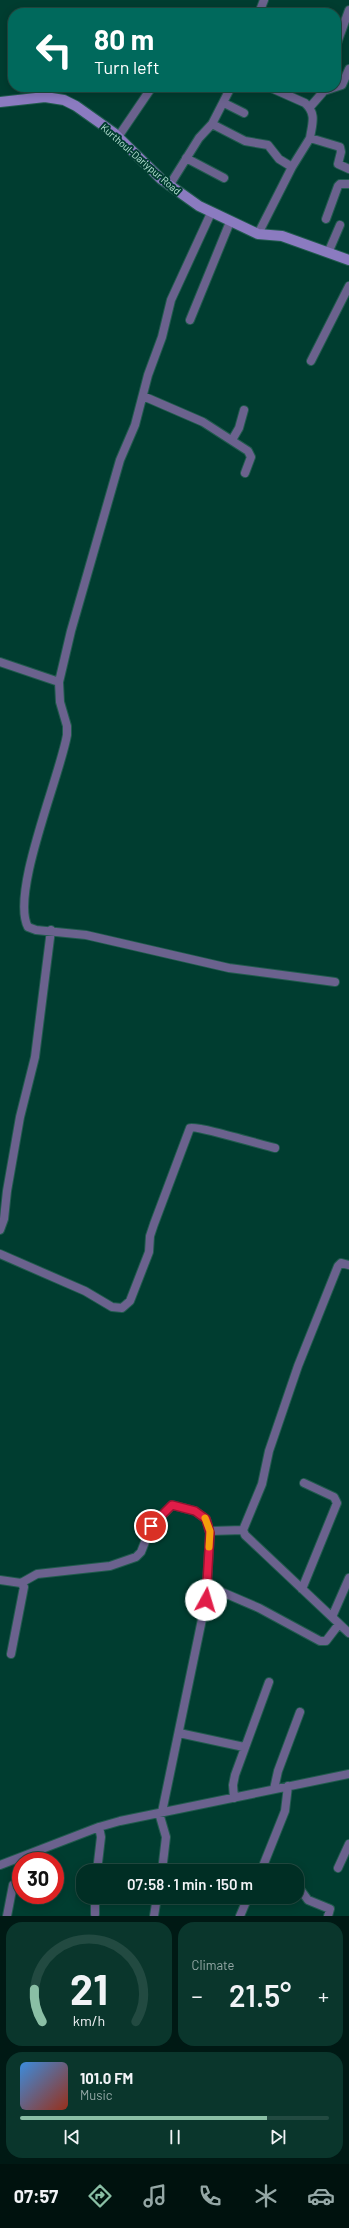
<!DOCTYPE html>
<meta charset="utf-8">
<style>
:root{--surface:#002e24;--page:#0a362c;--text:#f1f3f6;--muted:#95a8a6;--line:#224a41;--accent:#8abfa5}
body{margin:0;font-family:Barlow,sans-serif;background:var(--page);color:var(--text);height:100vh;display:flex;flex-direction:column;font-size:15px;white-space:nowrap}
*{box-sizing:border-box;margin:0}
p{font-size:13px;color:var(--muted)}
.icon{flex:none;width:22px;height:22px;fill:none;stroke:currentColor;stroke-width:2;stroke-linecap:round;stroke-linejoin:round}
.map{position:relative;height:1916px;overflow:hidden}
.panel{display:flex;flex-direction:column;gap:6px;padding:6px;background:#001914;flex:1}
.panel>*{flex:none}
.top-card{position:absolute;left:8px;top:8px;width:333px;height:84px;border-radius:16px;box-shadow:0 2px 10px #0003,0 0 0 1px var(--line);background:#00695c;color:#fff;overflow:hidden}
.speed{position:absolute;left:12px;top:1852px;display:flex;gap:8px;font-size:20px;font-weight:700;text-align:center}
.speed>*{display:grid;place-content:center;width:52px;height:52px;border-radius:50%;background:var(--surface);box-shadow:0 2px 10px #0003,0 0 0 1px var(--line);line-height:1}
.speed .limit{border:6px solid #d22;background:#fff;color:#111}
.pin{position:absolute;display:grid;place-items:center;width:34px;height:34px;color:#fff;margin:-17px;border:2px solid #fff;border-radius:50%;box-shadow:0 1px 4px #0007}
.me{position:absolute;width:44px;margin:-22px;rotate:6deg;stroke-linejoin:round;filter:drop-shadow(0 0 3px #0008)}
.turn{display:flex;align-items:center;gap:14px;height:84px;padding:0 20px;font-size:18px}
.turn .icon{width:52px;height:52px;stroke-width:2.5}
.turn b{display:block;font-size:28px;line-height:34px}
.big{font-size:30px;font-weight:600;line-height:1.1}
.panel .card{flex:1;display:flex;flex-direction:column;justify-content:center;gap:6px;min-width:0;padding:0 14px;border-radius:16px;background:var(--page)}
.panel .dial{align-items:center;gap:0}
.dial svg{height:104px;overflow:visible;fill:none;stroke:var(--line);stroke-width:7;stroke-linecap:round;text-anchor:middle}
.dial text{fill:var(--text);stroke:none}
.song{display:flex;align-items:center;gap:12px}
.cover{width:48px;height:48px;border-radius:6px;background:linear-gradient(135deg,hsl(210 70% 55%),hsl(10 70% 35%))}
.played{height:4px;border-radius:2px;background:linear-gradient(90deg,var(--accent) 80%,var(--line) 80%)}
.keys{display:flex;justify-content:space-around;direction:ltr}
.heat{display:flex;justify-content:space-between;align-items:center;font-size:22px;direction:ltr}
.panel .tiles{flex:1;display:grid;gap:6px;grid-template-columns:1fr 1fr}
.card:last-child{grid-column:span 2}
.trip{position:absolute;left:76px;top:1864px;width:228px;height:40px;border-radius:16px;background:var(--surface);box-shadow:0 2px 10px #0003,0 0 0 1px var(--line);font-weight:600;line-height:40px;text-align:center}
.tab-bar{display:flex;height:64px;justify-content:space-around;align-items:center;background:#00120e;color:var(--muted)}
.tab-bar .icon{width:28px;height:28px}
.tab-bar .active{color:var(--accent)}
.tab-bar b{font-size:18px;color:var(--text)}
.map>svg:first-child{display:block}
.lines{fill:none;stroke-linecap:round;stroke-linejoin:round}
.street-casing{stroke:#215b4e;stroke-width:10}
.secondary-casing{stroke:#215b4e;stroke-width:12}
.street{stroke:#6b628e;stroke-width:8}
.secondary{stroke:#8b7bc0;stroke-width:10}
.route-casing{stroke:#92132f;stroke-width:10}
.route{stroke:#e11d48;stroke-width:7}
.slow{stroke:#f59e0b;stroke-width:7}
.labels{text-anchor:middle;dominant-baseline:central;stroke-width:4;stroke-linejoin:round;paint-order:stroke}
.street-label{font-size:10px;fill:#b7e4d5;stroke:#003d30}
</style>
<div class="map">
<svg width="349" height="1916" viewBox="0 0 349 1916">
<rect width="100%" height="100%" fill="#003d30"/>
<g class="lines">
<g class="street-casing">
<path id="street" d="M 259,13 L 264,0
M 336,46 L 349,10
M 269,87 L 305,103 C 317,114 312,124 310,138 L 340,147 L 341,152 L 338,164 L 349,169
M 224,103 L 244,113
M 310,107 L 324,91 L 342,85 L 349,69
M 212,124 L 245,141 L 268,145 L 279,159 L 292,167
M 118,137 L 152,87
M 186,158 L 224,178
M 169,186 L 199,138 L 212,124 L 231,87
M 211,213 L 171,300 L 162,337 L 148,375 L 135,425 L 120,460 L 71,631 L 59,682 L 60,702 L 67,726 L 67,735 C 60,776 10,894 28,927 L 36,930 L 86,935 L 229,968 L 335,982
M 326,219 L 338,186 L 340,184 L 349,184
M 258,234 L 292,167 L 310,138
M 328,253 L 340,225
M 190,320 L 230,222
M 311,361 L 349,286
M 143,396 L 203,422 L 248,451 L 251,457 L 245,473
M 232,440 L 239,428 L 244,410
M 0,662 L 59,682
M 0,1230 L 4,1219 L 7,1191 L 20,1117 L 35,1057 L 51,930
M 0,1254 L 85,1291 L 112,1307 L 122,1308 L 130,1301 L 149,1252 L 150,1236 L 154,1224 L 190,1128 C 195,1125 262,1145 275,1148
M 349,1265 L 341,1263 L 338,1266 L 298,1366 L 269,1451 L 262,1484 L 243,1530 L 245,1535 L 349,1633
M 210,1531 L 243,1530
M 0,1580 L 21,1583 L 24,1587 L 11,1654
M 21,1583 L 37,1574 L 110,1566 L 136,1557 L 141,1552 L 151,1527 L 172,1505 L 195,1511 L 206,1519 L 210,1533 L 206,1600 L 162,1812
M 208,1586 L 259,1608 L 320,1641 L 326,1641 L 339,1624
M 302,1589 L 337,1503 L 334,1497 L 304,1483
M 332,1617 L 349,1578
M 179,1733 L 244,1747
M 274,1789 L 278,1771 L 300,1712
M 234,1798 L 233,1785 L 235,1775 L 269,1682
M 159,1813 L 166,1837 L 162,1871
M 0,1865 L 99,1827 L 120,1821 L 349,1774
M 338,1868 L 349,1844
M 97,1871 L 101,1837 L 99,1827
M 261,1871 L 285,1811 L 288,1786
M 297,1885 L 308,1900 L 330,1909 L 328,1916
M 95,1914 L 95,1897
M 7,1916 L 13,1885
M 154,1916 L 157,1897
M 240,1916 L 248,1897"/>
</g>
<g class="secondary-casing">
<path id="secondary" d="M 0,102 L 45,97 L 64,100 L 76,106 L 114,133 L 161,179 L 199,206 L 258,234 L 282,236 L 349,260"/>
</g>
<use href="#street" class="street"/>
<use href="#secondary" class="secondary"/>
</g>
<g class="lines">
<g class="route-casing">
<path id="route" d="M 151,1526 L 172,1505 L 195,1511 L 206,1519 L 210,1533 L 206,1600"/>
</g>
<use href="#route" class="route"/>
<path class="slow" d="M 205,1518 L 210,1531 L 209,1547"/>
</g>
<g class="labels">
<g class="street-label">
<text transform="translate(141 159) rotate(41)">Kurthoul-Dariypur Road</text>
</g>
</g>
</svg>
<div class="speed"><div class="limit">30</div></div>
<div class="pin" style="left:151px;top:1526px;background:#d93025"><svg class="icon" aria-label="arrive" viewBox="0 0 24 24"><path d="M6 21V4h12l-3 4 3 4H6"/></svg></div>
<svg class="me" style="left:206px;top:1600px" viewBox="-20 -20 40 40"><circle r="19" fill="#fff"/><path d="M0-13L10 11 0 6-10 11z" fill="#e11d48"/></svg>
<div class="trip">07:58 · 1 min · 150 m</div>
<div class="top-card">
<div class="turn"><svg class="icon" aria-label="left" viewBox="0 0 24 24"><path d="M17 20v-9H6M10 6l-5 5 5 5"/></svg><div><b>80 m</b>Turn left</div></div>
</div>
</div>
<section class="panel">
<div class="tiles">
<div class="card dial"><svg viewBox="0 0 100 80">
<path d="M14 69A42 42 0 1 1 86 69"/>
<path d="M14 69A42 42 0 0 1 8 44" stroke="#8abfa5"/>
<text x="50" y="56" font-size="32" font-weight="700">21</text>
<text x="50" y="72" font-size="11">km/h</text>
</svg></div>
<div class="card"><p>Climate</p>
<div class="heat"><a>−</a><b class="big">21.5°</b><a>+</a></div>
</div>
<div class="card">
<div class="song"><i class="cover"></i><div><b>101.0 FM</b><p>Music</p></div></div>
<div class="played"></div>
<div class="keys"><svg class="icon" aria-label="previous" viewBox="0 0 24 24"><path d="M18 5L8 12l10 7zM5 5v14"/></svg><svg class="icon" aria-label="pause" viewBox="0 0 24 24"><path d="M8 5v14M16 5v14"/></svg><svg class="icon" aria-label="next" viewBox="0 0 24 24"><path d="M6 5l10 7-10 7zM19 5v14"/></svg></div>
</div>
</div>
</section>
<nav class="tab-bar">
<b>07:57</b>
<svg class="icon active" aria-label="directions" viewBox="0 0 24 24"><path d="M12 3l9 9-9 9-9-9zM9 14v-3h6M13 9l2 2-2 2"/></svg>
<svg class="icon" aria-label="music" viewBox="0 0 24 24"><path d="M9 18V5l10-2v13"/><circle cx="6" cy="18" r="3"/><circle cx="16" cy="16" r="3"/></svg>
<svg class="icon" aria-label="phone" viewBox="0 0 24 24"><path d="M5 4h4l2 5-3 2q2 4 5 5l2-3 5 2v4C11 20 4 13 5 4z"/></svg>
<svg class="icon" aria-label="climate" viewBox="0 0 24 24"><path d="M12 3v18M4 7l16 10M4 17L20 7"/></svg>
<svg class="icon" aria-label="car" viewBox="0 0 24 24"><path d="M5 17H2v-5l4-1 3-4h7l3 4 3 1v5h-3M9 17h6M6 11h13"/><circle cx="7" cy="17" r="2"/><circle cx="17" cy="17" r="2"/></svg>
</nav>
